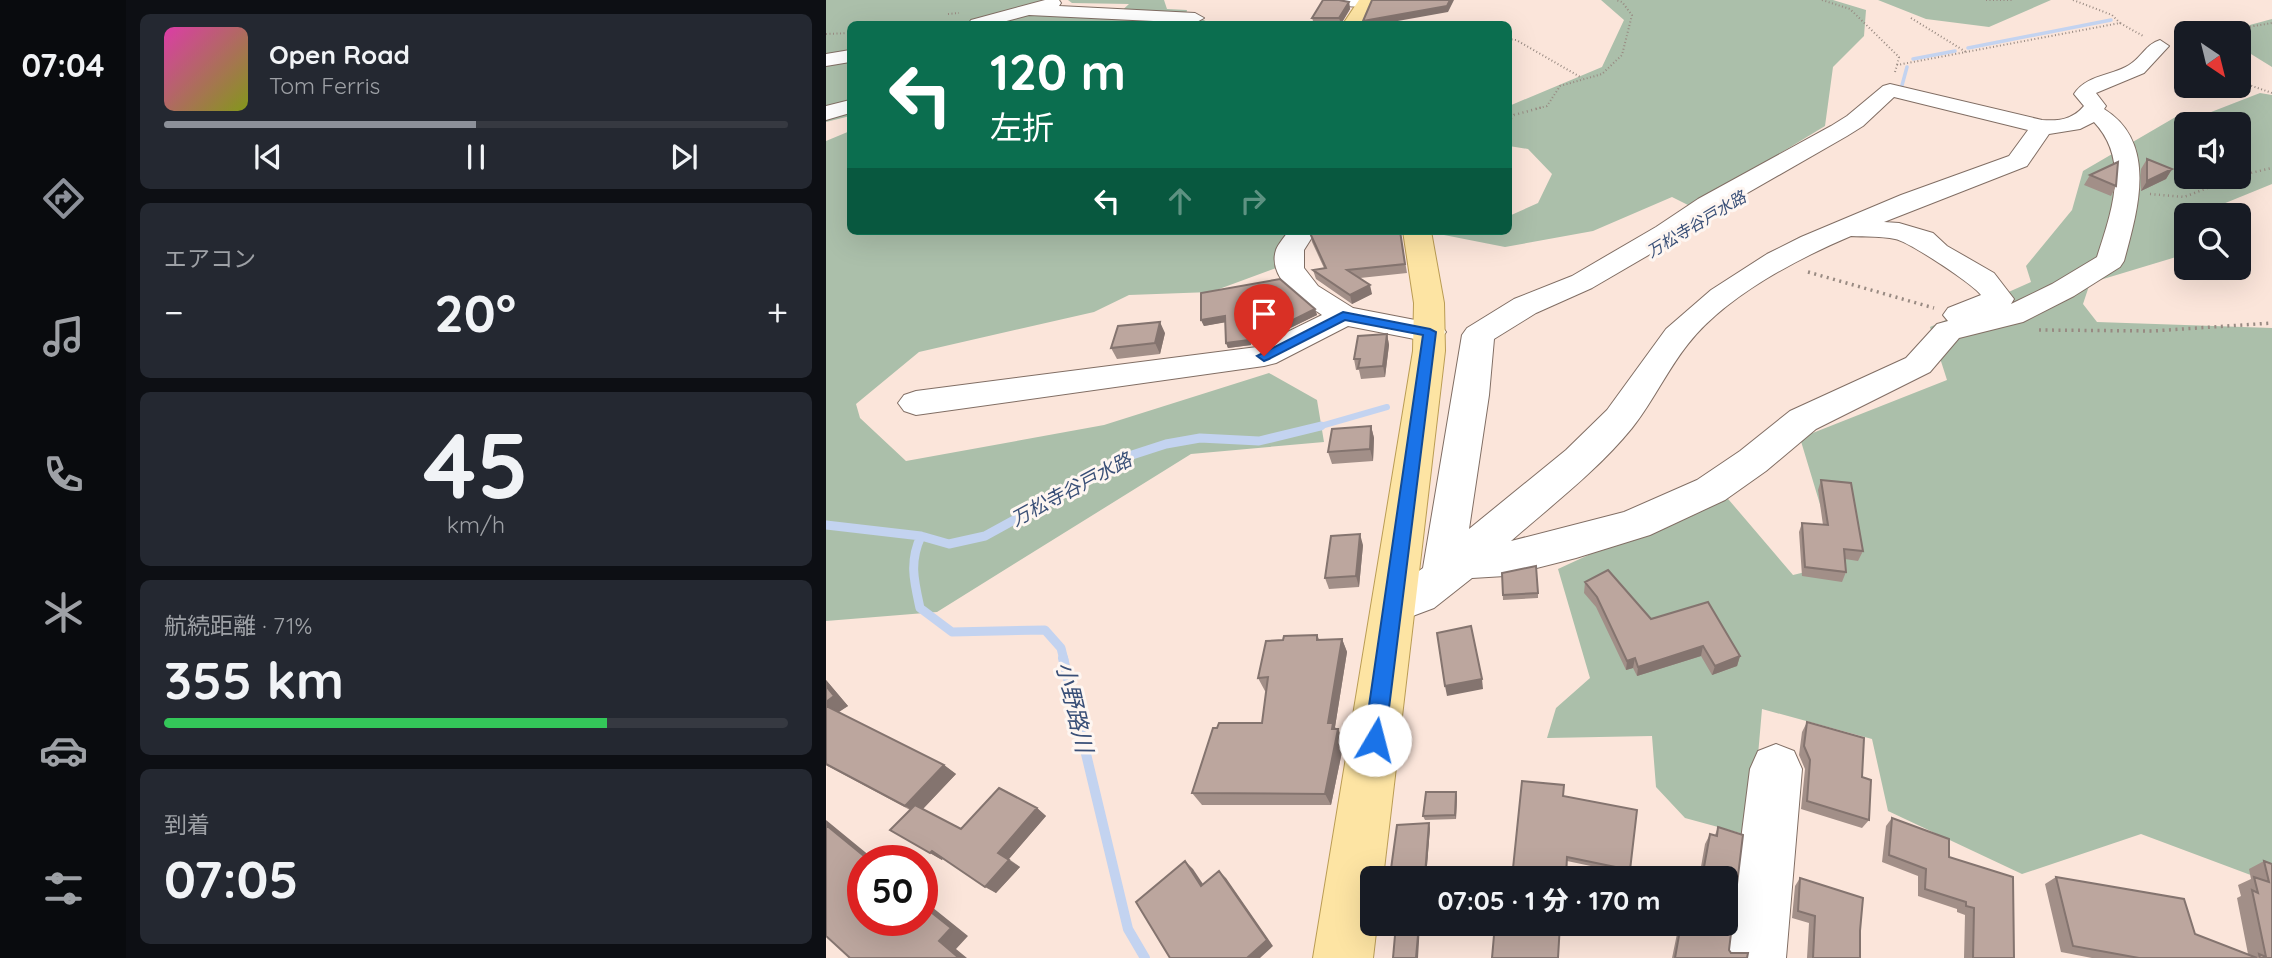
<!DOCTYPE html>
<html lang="ja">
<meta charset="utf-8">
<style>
:root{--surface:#171b24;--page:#242831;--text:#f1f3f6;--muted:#9ea1a6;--line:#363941;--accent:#8c9099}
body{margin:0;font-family:Quicksand,"Noto Sans JP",sans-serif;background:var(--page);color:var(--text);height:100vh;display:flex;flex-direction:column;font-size:26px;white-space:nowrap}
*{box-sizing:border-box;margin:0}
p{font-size:23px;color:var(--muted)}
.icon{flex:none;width:38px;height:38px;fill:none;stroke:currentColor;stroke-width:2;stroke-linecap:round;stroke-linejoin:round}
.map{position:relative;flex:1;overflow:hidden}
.drawer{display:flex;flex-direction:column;gap:14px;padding:14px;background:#0d0f14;width:700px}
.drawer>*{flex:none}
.hud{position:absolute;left:21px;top:21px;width:665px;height:214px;border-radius:10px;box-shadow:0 7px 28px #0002;background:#0b6e4f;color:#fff;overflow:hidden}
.needle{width:46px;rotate:145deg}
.controls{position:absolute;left:1348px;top:21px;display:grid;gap:14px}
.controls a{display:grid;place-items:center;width:77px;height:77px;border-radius:10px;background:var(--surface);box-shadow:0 7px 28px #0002;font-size:35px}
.speed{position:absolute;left:21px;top:845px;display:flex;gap:14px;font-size:35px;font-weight:700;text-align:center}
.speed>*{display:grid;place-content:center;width:91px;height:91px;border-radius:50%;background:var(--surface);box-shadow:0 7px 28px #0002;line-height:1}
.speed .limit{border:10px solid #d22;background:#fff;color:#111}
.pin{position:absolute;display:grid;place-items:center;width:60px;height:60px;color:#fff;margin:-72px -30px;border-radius:50% 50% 50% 0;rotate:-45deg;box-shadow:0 0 7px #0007}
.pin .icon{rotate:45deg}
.me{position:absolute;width:77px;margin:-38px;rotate:8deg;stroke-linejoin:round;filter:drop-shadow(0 0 5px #0008)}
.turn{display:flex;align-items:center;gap:24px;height:147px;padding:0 28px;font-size:32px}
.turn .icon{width:91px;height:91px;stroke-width:2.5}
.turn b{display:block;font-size:49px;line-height:60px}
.lanes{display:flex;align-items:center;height:66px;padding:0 28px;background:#0003;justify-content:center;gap:35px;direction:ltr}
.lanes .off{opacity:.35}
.big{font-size:52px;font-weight:800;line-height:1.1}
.drawer .tile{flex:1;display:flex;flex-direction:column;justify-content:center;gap:10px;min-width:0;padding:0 24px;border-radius:10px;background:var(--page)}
.drawer .dial{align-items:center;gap:0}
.dial b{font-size:91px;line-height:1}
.song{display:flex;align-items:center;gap:21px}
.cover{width:84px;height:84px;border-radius:10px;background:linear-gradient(135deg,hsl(320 70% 55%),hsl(70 70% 35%))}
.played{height:7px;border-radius:4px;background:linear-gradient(90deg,var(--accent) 50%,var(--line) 50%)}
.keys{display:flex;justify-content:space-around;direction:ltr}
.heat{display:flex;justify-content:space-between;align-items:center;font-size:38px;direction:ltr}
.charge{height:10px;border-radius:5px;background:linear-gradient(90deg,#34c759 71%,var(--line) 0)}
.trip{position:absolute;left:534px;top:866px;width:378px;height:70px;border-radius:10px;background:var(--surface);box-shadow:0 7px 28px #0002;font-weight:800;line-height:70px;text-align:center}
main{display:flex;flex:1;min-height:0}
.dock{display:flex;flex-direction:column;width:126px;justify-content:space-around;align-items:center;background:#090b0e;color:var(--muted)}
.dock .icon{width:49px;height:49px}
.dock .active{color:var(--accent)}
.dock b{font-size:32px;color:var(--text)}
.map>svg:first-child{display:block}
.green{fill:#abbfaa;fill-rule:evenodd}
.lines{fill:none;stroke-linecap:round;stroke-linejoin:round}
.stream-far3{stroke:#c3d3f0;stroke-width:3.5}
.stream-far2{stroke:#c3d3f0;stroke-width:6}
.stream-far1{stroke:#c3d3f0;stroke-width:9}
.stream{stroke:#c3d3f0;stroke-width:10}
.minor-casing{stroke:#816e64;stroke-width:2}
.major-casing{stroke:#ba9c54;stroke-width:2}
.path-far2{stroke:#988a82;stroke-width:2;stroke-dasharray:1 2.5;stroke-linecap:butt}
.path-far1{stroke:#988a82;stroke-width:2.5;stroke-dasharray:1 3.5;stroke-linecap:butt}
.path{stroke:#988a82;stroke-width:3.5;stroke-dasharray:2 4.5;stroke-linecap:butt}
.minor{fill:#fff;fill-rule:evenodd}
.major{fill:#fde4a3;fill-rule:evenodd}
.wall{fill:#a28f88}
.shaded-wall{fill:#84746f}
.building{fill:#bca69e;stroke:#84746f;stroke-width:2}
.route{fill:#1a73e8;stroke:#114b97;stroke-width:2}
.labels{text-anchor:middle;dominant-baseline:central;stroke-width:6;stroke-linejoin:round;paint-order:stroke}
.far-water-label{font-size:16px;font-style:italic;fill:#394f77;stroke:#fef6f1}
.water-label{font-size:19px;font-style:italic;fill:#394f77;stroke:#fef6f1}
.near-water-label{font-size:23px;font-style:italic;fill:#394f77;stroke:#fef6f1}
</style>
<main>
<nav class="dock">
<b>07:04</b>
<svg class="icon active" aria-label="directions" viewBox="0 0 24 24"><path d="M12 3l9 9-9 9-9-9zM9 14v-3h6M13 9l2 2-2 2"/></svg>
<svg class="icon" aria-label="music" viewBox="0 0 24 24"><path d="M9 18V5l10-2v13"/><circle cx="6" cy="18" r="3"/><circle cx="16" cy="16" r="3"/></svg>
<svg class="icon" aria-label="phone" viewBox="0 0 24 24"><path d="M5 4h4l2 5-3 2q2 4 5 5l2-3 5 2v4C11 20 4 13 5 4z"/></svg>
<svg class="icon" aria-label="climate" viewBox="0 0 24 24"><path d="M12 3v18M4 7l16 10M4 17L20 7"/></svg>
<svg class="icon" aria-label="car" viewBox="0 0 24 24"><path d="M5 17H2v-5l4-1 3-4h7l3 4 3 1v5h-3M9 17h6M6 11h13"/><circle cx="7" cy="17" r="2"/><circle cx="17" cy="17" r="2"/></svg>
<svg class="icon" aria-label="filters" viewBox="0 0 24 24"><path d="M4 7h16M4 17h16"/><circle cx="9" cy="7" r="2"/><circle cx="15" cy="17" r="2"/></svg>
</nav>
<section class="drawer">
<div class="tile">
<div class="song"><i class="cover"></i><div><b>Open Road</b><p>Tom Ferris</p></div></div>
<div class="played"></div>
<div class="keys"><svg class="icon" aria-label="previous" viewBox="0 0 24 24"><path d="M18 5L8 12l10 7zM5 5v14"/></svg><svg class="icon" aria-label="pause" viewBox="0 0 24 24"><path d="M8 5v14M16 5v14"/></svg><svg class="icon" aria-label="next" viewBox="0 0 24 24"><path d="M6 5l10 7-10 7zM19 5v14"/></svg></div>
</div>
<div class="tile"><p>エアコン</p>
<div class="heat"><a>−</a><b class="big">20°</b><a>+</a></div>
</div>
<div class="tile dial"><b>45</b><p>km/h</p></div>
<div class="tile"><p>航続距離 · 71%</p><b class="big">355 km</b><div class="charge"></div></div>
<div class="tile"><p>到着</p><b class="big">07:05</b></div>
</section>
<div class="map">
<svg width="1446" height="958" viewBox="0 0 1446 958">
<rect width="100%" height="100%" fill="#fbe5da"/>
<path class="green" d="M 0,0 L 229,0 L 215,5 L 291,15 L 303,4 L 246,3 L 242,0 L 338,0 L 341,9 L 361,10 L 360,15 L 376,19 L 385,24 L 24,24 L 24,116 L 0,122 Z
M 775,0 L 1007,0 L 1040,10 L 1038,36 L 1007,67 L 999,126 L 866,207 L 846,197 L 767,231 L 679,247 L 618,235 L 615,231 L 682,231 L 683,216 L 712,203 L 726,174 L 702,149 L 683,146 L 683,106 L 776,67 L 798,20 Z
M 1052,0 L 1225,0 L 1163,27 L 1100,19 Z
M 1446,19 L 1446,67 L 1412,46 L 1412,33 L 1394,33 Z
M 1434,93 L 1446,95 L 1446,184 L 1370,215 L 1360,215 L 1360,254 L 1264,283 L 1257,304 L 1271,322 L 1446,328 L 1446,883 L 1315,834 L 1196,874 L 1062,811 L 1046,739 L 936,709 L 925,836 L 859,818 L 830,787 L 826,736 L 721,738 L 730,708 L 764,678 L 732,569 L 897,493 L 967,575 L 1012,564 L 974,438 L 1121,380 L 1104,327 L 1205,282 L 1200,266 L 1246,210 L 1257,171 L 1353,115 L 1380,114 ZM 1360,124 L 1412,124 L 1412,177 L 1360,177 Z
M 24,131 L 24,231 L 467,231 L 453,267 L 385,292 L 303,295 L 268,312 L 93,352 L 30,404 L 34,418 L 80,461 L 278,425 L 443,373 L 491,400 L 498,442 L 365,454 L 111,612 L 0,621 L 0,141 Z"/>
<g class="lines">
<path class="stream-far3" d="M 1142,48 L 1285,20
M 1087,59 L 1129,51
M 1075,89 L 1081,67"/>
<path class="stream-far2" d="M 488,428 L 561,407"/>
<path class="stream-far1" d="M 0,525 L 95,536 C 83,562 88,581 94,608 L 126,632 L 219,630 L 235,648 L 238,660
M 95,536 L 123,544 L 159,536 L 306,455 L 340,444 L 374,438 L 433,441 L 495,426"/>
<path class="stream" d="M 237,658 L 302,929 L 319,958"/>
<g class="minor-casing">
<path id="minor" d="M 219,0 L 233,0 L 235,3 L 233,6 L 369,13 L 378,18 L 369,23 L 203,15 L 169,24 L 142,24 L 145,20 Z
M 506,0 L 549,0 L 549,1 C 541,9 514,8 506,0 Z
M 1334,40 L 1343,46 L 1318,73 L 1270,93 L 1280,106 L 1278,109 C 1333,143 1311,212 1298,261 L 1294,267 L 1248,296 L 1197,322 L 1133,338 L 1104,372 L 990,429 L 940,471 L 899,500 L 824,535 L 750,558 L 679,576 L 646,578 L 608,608 L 568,623 L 552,617 L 546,604 L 552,591 L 578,582 L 597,568 L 636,335 L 641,328 L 688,299 L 746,276 L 830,227 L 872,199 L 1005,126 L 1021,116 L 1057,86 L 1064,84 L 1216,120 C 1233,121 1246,120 1258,106 L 1248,94 C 1260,75 1285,76 1303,65 C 1315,58 1320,44 1334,40 ZM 1068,97 L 1202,130 L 1183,156 L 1075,195 L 975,237 L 941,254 L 885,290 L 840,329 L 781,410 L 740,450 L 643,529 L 663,395 L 668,339 L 710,313 L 766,288 L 850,239 L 890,211 L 1021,136 L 1037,126 ZM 1268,122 C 1305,161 1285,213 1271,257 L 1226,284 L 1185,304 L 1188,299 L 1168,273 L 1121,246 L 1107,233 L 1073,223 L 1058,222 L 1201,166 L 1223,134 L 1254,129 ZM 1025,236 C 1040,237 1055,236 1069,239 C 1082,241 1147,284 1155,295 L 1122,308 L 1117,315 L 1122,321 L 1111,324 L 1080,358 L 964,411 L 914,451 L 871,480 L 798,512 L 685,541 C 726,505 772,470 806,428 C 827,402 841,370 862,344 C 900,296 971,259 1025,236 Z
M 24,50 L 24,62 L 0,66 L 0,54 Z
M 24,100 L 24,113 L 0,120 L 0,106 Z
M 462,231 L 490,231 L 478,250 L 478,268 L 492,286 L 527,308 L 615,325 L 620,332 L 615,339 L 604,342 L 522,326 L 450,363 L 438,366 L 90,415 L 78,411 L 72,403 L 78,395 L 90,391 L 431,347 L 496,315 C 476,302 441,278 450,250 C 452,244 459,237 462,231 Z
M 950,744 L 968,751 L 976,769 L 960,958 L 900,958 L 924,769 L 932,751 Z"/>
</g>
<g class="major-casing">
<path id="major" d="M 533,0 L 549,0 L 535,24 L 517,24 Z
M 577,231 L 605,231 L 618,303 L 619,351 L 557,878 L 546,878 L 546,924 L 551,924 L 547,958 L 487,958 L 587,351 L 588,303 Z"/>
</g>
<path class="path-far2" d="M 996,0 L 1024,9 L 1073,57 L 1071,65
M 1160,0 L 1186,0
M 1247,0 L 1286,15 L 1294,23
M 122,14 L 133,13
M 1085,18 L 1140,52
M 1386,33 L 1446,23
M 0,34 L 24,33
M 682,39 L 690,40 L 756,78
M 1069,72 L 1071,65 L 1294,23 L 1317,36
M 1412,81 L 1446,93
M 710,109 L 721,106 L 734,86 L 776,74 L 796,55 L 806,15 L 796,2 L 790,0"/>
<path class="path-far1" d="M 682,122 L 688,115 L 717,107
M 1412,176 L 1446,168
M 1324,194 L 1358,197 L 1410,177"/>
<path class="path" d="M 982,272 L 1108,308
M 1213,330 L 1327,331 L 1446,323"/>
<use href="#minor" class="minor"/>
<use href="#major" class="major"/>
</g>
<path class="wall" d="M 523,2 L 524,9 L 515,24 L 488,24 L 486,18 Z
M 1321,159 L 1346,169 L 1340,179 L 1315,191 L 1315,169 Z
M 1264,175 L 1290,186 L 1285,196 L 1258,185 Z
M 574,231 L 581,273 L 534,278 L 546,294 L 526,304 L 490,279 L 487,270 L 498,268 L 486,242 L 484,233 Z
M 489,309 L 491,315 L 460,330 L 448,320 L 424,332 L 425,345 L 402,348 L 400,343 L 399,322 L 378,326 L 375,320 Z
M 339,333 L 334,354 L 291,359 L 285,348 Z
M 561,334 L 563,345 L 559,377 L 535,379 L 533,370 L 530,370 L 528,359 Z
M 545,426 L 548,438 L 547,461 L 506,464 L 502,452 Z
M 995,480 L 1037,551 L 1032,561 L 1019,559 L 1020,572 L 1016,582 L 976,576 L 973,532 L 976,523 L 997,525 L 992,490 Z
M 537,545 L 533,587 L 503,589 L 499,578 Z
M 676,573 L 712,593 L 712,598 L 677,600 Z
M 759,582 L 825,619 L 914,656 L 911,666 L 886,675 L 875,656 L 811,676 L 807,668 L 800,670 L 770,607 L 758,593 Z
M 491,635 L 493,639 L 516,639 L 521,652 L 509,727 L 510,729 L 512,729 L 518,742 L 505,805 L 376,805 L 366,793 L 436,723 L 440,691 L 439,691 L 432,678 L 457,640 Z
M 0,680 L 22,706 L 12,712 L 118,765 L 130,774 L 97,809 L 135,829 L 211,808 L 220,816 L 183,859 L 194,867 L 170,893 L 117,858 L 116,860 L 64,830 L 84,810 L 0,765 Z
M 981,722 L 1036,777 L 1043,820 L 1036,828 L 975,809 L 979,769 L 973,755 L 976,732 Z
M 631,796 L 630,819 L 599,820 L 597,816 Z
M 738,796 L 804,870 L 803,874 L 741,861 L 740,878 L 686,878 Z
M 1066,818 L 1123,857 L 1188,958 L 1138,958 L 1139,915 L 1131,912 L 1131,909 L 1092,896 L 1092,876 L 1056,862 L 1060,826 Z
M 892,827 L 917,835 L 903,950 L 905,953 L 922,953 L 921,958 L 846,958 L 853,924 L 900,924 L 900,878 L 873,878 L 879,844 L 884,834 L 889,835 Z
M 604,828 L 600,878 L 565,878 L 564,876 Z
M 1438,861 L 1446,864 L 1446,958 L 1266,958 L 1235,952 L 1219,884 L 1230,877 L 1369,934 L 1422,954 L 1411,898 L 1415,896 L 1412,885 L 1425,879 L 1423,869 Z
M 974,878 L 1034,931 L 1034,958 L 981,958 L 983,923 L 966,918 L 969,886 Z"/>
<path class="shaded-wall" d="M 624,0 L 628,0 L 622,12 L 555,24 L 537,24 L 537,21 Z
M 523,2 L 524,9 L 515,24 L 513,18 Z
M 1346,169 L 1340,179 L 1315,191 L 1321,181 Z
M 544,285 L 546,294 L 526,304 L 524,295 Z
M 489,309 L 491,315 L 460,330 L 459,324 Z
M 446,315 L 448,320 L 424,332 L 425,345 L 402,348 L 400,343 L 422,326 Z
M 399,316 L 401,322 L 378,326 L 375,320 Z
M 334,322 L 339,333 L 334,354 L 329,343 Z
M 561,334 L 563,345 L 559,377 L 557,366 Z
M 545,426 L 548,438 L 547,461 L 544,449 Z
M 534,534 L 537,545 L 533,587 L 530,576 Z
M 516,639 L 521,652 L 509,727 L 511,733 L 512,729 L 518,742 L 505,805 L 499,794 L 502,723 Z
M 877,646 L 875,656 L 811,676 L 812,667 Z
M 914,656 L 911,666 L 886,675 L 889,666 Z
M 809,658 L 807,668 L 800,670 L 801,661 Z
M 656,679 L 657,689 L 621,696 L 619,686 Z
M 0,680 L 22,706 L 10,714 L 0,707 Z
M 118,765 L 130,774 L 92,814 L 79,806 Z
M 630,792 L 631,796 L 630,819 L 629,815 Z
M 211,808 L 220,816 L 182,860 L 172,853 Z
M 0,820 L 50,861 L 44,861 L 0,825 Z
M 603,823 L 604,828 L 600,878 L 599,875 Z
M 106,851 L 117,858 L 116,860 L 104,853 Z
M 183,860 L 194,867 L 170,893 L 159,887 Z
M 359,861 L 367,869 L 383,893 L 375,886 Z
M 393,871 L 400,878 L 447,946 L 434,958 L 421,958 Z
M 96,899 L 142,936 L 130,949 L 141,958 L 133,958 L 113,941 L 96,905 Z
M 593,924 L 594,924 L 592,958 L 590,958 Z"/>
<path class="building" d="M 497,0 L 513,0 L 523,2 L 513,18 L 486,18 Z
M 546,0 L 624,0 L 621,6 L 537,21 Z
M 1321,159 L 1346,169 L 1321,181 Z
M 1292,162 L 1290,186 L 1264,175 Z
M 485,231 L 574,231 L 579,264 L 521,270 L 544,285 L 524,295 L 487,270 L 500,268 L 484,233 Z
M 454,279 L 489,309 L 459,324 L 446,315 L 422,326 L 423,340 L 400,343 L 399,316 L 375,320 L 375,293 Z
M 334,322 L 329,343 L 285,348 L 292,326 Z
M 561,334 L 557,366 L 532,368 L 534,359 L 528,359 L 532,336 Z
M 545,426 L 544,449 L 502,452 L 506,429 Z
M 995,480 L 1025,483 L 1037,551 L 1018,549 L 1020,572 L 979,567 L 976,523 L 1002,525 Z
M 534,534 L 530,576 L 499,578 L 505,536 Z
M 710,566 L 712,593 L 677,595 L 676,573 Z
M 782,570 L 825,619 L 882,602 L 914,656 L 889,666 L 877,646 L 812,667 L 809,658 L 801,661 L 771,597 L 759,582 Z
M 645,626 L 656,679 L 619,686 L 611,633 Z
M 491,635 L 491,640 L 516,639 L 502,723 L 507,723 L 506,729 L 512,729 L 499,794 L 366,793 L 387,728 L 391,728 L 393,723 L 436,723 L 442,677 L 432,678 L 440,641 L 457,640 L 458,636 Z
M 0,686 L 8,696 L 0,702 Z
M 0,706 L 118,765 L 79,806 L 0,764 Z
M 981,722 L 1038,738 L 1036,777 L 1045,780 L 1043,820 L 981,801 L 984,760 L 978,746 Z
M 696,781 L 738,785 L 737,796 L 811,810 L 804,870 L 741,857 L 740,877 L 737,877 L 737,878 L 686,878 Z
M 173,788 L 211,808 L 172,853 L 183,860 L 159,887 L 106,851 L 104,853 L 64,830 L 89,805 L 135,829 Z
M 600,792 L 630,792 L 629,815 L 597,816 Z
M 1066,818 L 1123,839 L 1123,857 L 1187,877 L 1188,958 L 1147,958 L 1148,908 L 1140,906 L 1140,902 L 1099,889 L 1100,869 L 1063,855 Z
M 603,823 L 599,875 L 596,875 L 596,878 L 574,878 L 574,876 L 564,876 L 571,825 Z
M 0,825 L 44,861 L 37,861 L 37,920 L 96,920 L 96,905 L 125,928 L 113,941 L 133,958 L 24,958 L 0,936 Z
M 892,827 L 917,835 L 903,950 L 905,953 L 922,953 L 921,958 L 849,958 L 855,924 L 900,924 L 900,878 L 876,878 L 884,834 L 891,836 Z
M 359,861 L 375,886 L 393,871 L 441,940 L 421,958 L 344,958 L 310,902 Z
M 1438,861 L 1446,864 L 1446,958 L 1434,958 L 1433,954 L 1440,957 L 1426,890 L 1432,893 L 1428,877 L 1443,882 Z
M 1230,877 L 1358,899 L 1369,934 L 1431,958 L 1313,958 L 1247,946 Z
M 974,878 L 1037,898 L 1034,931 L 1034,958 L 987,958 L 989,916 L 972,911 Z
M 570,924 L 593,924 L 590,958 L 567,958 Z
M 669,924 L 734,924 L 732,958 L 666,958 Z"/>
<path class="route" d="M 517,312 L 604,329 L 610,332 L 559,740 L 556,747 L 549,750 L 541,747 L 538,740 L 597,335 L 519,320 L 443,359 L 438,361 L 431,356 Z"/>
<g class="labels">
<g class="far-water-label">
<text transform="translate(870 224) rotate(-31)">万松寺谷戸水路</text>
</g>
<g class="water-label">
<text transform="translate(245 489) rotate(-28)">万松寺谷戸水路</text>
</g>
<g class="near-water-label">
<text transform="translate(249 707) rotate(77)">小野路川</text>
</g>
</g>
</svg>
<div class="controls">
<a><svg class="needle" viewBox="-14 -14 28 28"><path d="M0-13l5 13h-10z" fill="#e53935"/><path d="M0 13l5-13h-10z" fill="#9ea1a6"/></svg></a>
<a><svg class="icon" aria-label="sound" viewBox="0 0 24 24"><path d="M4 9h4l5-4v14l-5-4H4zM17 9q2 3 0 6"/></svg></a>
<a><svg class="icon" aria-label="search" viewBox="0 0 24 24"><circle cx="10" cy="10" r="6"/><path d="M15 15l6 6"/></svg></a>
</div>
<div class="speed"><div class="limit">50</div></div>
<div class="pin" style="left:438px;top:356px;background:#d93025"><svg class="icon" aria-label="arrive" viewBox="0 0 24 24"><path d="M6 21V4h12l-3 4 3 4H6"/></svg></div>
<svg class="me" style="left:549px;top:740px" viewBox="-20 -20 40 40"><circle r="19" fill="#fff"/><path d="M0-13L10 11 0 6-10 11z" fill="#1a73e8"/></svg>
<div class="trip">07:05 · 1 分 · 170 m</div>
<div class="hud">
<div class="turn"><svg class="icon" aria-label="left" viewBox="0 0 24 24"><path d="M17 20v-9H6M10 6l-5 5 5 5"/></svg><div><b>120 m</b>左折</div></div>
<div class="lanes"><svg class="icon" aria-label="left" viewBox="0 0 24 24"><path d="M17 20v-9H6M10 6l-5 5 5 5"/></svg><svg class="icon off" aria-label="ahead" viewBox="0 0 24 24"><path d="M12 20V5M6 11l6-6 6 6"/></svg><svg class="icon off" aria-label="right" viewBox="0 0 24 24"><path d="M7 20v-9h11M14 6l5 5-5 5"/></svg></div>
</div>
</div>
</main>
